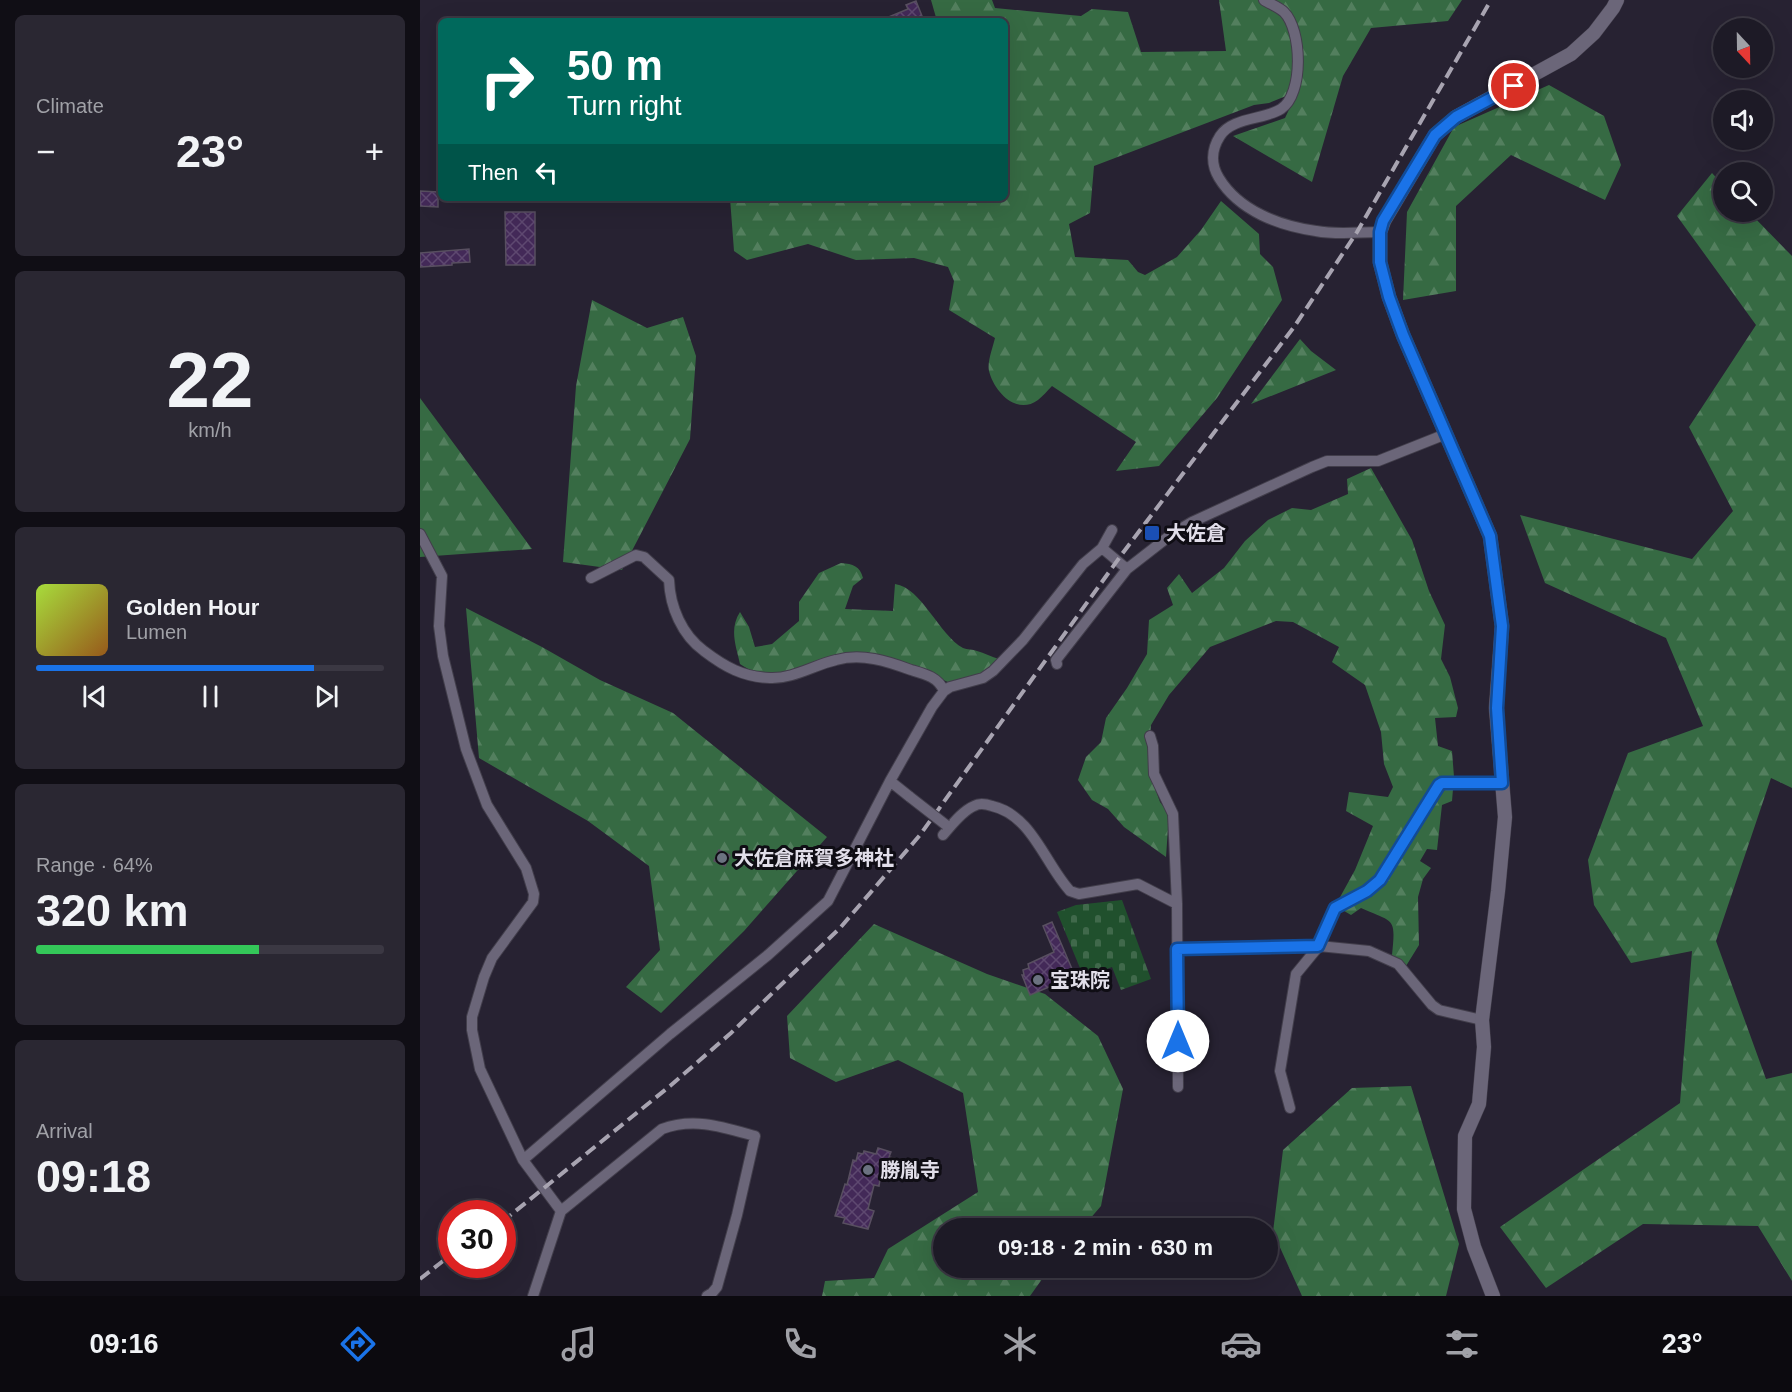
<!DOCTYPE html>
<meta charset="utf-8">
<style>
:root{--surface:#1d1a26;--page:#2a2732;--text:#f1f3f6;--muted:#a0a1a7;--line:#3b3843;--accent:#1a73e8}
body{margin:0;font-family:Helvetica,"Noto Sans JP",sans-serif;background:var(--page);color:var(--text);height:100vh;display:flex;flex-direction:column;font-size:22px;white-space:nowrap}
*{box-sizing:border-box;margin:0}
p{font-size:20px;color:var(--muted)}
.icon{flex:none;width:33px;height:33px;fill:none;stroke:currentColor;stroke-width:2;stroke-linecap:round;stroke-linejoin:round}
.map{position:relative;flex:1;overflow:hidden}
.drawer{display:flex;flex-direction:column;gap:15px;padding:15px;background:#100e15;width:420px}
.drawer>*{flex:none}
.guide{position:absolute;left:18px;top:18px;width:570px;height:183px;border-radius:9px;box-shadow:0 6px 24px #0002,0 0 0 2px var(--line);background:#00695c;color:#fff;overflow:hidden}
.needle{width:39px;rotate:158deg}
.controls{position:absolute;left:1293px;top:18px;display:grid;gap:12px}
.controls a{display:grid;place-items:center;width:60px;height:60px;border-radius:50%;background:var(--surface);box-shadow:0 6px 24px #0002,0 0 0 2px var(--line);font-size:30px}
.speed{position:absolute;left:18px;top:1200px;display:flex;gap:12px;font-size:30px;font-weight:700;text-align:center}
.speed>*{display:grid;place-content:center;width:78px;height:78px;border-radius:50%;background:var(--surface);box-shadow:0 6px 24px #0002,0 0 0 2px var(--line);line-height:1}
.speed .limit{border:9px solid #d22;background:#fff;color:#111}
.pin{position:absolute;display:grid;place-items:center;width:51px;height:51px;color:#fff;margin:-26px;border:3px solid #fff;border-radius:50%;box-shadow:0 2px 6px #0007}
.me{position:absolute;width:66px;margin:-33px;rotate:0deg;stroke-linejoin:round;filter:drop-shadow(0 0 4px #0008)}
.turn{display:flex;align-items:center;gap:21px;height:126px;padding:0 30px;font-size:27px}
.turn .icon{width:78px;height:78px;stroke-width:2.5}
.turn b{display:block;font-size:42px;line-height:51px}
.then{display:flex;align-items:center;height:57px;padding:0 30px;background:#0003;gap:12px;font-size:22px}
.big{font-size:45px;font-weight:600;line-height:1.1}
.drawer .card{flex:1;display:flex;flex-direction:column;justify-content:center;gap:9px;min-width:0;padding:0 21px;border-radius:9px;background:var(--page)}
.drawer .dial{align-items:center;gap:0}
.dial b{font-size:78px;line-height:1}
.song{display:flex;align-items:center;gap:18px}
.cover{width:72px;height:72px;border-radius:9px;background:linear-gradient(135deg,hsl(80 70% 55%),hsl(30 70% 35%))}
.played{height:6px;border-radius:3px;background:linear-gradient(90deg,var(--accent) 80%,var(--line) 80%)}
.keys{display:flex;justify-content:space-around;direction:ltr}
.heat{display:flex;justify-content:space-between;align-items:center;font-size:33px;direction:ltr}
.charge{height:9px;border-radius:4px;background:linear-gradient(90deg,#34c759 64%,var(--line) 0)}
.trip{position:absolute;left:513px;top:1218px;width:345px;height:60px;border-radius:30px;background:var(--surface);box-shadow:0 6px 24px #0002,0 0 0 2px var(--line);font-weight:600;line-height:60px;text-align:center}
.tab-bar{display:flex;height:96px;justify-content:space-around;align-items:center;background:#0c0a0f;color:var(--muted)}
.tab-bar .icon{width:42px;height:42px}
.tab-bar .selected{color:var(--accent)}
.tab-bar b{font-size:27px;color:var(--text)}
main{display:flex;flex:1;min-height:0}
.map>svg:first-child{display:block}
.forest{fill:url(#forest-firs)}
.cemetery{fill:url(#cemetery-stones)}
.building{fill:url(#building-cross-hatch);stroke:#584f60;stroke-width:1.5}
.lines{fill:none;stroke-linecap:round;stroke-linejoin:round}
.minor-casing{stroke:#423e4b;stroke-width:12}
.tertiary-casing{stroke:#423e4b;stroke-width:15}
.minor{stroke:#6b6679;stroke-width:10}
.tertiary{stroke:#6b6679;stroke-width:14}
.rail{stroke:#a8a4b1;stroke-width:4;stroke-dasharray:12 6;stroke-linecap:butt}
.minor-bridge-casing{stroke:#423e4b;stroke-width:12;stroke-linecap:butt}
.minor-bridge{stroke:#6b6679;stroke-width:10}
.route-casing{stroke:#114b97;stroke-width:15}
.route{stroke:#1a73e8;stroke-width:10}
.transit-dot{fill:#1a4fb4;stroke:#0f0d14;stroke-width:2}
.worship-dot{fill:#6b7280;stroke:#0f0d14;stroke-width:2}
.labels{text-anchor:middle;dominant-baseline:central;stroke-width:6;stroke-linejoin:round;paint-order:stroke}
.poi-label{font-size:20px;font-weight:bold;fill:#e1dee9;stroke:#0f0d14;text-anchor:start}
</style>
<main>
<section class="drawer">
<div class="card"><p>Climate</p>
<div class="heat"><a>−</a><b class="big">23°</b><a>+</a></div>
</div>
<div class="card dial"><b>22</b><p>km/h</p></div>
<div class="card">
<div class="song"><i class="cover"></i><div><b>Golden Hour</b><p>Lumen</p></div></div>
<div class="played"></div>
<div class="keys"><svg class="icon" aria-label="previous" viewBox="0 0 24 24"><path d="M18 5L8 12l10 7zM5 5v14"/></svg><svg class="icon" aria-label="pause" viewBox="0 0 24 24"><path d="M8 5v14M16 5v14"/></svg><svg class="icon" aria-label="next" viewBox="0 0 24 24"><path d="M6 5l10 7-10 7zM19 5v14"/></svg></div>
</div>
<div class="card"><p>Range · 64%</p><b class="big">320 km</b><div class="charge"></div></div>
<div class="card"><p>Arrival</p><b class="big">09:18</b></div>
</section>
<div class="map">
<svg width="1372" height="1296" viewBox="0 0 1372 1296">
<defs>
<pattern id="forest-firs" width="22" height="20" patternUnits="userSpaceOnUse" patternTransform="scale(1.5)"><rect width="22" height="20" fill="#366a43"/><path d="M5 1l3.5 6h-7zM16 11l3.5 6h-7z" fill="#537f5e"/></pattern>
<pattern id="cemetery-stones" width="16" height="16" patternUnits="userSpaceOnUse" patternTransform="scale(1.5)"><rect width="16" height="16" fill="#20502d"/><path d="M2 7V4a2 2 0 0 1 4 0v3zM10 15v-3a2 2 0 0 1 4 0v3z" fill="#40694b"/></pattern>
<pattern id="building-cross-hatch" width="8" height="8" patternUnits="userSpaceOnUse" patternTransform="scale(1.5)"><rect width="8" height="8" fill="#432958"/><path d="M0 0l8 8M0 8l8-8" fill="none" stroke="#5e4870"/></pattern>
</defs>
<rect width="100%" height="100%" fill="#272232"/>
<path class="forest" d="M 511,0 L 572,0 L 575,8 L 661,16 L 672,9 L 708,12 L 721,52 L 806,51 L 799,0 L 840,0 L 862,13 L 875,46 L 871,94 L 849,103 L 834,105 L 674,166 L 670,213 L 649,224 L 655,257 L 708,260 L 718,272 L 725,275 L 757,257 L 781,230 L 801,201 L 839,234 L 840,254 L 853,267 L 862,300 L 797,398 L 739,466 L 696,471 L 716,442 L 632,386 C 627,391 623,396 618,400 C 596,416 574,391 569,371 C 567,362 573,347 575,338 L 529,310 L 534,281 L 528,267 L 494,258 L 436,260 L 388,244 L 327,260 L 314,251 L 310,198 L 585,198 L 585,21 L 517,21 Z
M 849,0 L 1042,0 L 1028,21 L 951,28 L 923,76 L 892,182 L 813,136 L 865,118 L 877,93 L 873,21 Z
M 1129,85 L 1184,116 L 1201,165 L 1185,200 L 1091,155 L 1036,206 L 1036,291 L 983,300 L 987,212 L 1034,127 Z
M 1292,173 L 1303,185 L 1304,212 L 1329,212 L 1372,256 L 1372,788 L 1351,778 L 1296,941 L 1346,1079 L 1372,1073 L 1372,1281 L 1338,1226 L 1223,1224 L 1126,1288 L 1080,1227 L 1260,1103 L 1272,951 L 1211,963 L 1174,905 L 1168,860 L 1208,753 L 1283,726 L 1246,638 L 1125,583 L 1100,515 L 1272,559 L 1313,511 L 1269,427 L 1336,325 L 1257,216 Z
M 172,300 L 227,328 L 263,317 L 276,356 L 270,439 L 202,570 L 143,562 L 156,386 Z
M 880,339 L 891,351 L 916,370 L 831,404 Z
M 0,398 L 112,549 L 0,557 Z
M 951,468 L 992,540 L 1009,591 L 1025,625 L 1021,659 L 1030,677 L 1038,708 L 1036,717 L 1015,718 L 1018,746 L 1032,751 L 1034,777 L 1032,801 L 1022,805 L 1017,850 L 1007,849 L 1000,861 L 1011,868 L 1003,879 L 998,897 L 999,945 L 986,966 L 972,955 C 976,916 974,923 941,908 L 931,915 L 919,908 L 919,899 L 935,870 L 953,826 L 926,811 L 929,792 L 968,797 L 973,787 L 964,764 L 961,732 L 945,685 L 912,662 L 919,647 L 873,622 L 856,621 L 790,647 L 749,695 L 731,725 L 729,748 L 730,774 L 740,802 L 749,814 L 746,857 L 704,827 L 688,809 L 672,800 L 658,780 L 666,757 L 681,742 L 686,718 L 707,688 L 727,654 L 729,620 L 753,605 L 747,588 L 759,574 L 772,593 L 804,568 L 825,541 L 848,520 L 872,508 L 891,510 L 928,494 L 927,479 Z
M 421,563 C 433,564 440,566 443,578 L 433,586 L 425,609 L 473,611 L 475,584 C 502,588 519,635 543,648 C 547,650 553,649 557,651 C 564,653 572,657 579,659 L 560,675 L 532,684 C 508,672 463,652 437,652 C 396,652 361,693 320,664 C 316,646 309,629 320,612 L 329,627 L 335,647 L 352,644 L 379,621 L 379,602 L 399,573 Z
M 46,608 L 122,647 L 180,680 L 253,713 L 407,837 L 324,931 L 241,1013 L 206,987 L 240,950 L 229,866 L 168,821 L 59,758 Z
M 454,924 L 567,974 L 625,994 L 678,1036 L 703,1089 L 681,1206 L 662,1228 L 524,1228 L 524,1268 L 630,1268 L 610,1296 L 402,1296 L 405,1281 L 454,1278 L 468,1249 L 558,1192 L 543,1093 L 478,1060 L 416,1082 L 370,1058 L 367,1016 Z
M 991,1086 L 1039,1244 L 1026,1296 L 882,1296 L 853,1232 L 863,1150 L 932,1088 Z"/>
<path class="cemetery" d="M 702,900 L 731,979 L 701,990 L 692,967 L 664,978 L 637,912 L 656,905 Z"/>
<path class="building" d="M 496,1 L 504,21 L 459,21 L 488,9 L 486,5 Z
M 0,191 L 18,192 L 18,207 L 0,206 Z
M 85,212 L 115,212 L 115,265 L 86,265 Z
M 49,249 L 50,262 L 32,263 L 32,265 L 0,267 L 0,253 Z
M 299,850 L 310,855 L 305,866 L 294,861 Z
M 632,922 L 655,976 L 610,995 L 602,975 L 604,975 L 603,970 L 609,968 L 608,964 L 634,952 L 623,926 Z
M 458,1148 L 471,1152 L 469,1157 L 486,1161 L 483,1174 L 466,1170 L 464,1180 L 460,1179 L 459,1186 L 454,1185 L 448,1209 L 454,1211 L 448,1229 L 423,1223 L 425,1218 L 415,1216 L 425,1184 L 427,1185 L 433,1160 L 436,1161 L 438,1153 L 443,1154 L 444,1151 L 456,1154 Z"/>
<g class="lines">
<g class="minor-casing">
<path id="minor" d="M 844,0 C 850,4 859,7 864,12 C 882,30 884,94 861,109 C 844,120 812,117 800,136 C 791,150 791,165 799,178 C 819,211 860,226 896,231 C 917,235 939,232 960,232
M 0,534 L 22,576 L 19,626 L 23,656 L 46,749 L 67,805 L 106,868 L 114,894 L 113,902 L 72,958 L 64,977 L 52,1017 L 52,1030 L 60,1069 L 103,1160 L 141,1211 L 113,1296
M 682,548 L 707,569 L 752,534 L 772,522 L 892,467 L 907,461 L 958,461 L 1026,434
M 171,578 L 216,555 L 224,557 L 249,580 C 250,607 262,635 284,651 C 305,667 323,677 350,678 C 373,679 394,665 416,660 C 442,653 467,661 491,670 C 505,674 518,677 524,691
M 637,664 L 636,660 L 707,569
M 730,736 L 733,746 L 734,774 L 753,814 L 757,904 L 758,1087
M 470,781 L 490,797
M 523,835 C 531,826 542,811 554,806 C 559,803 566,804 572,806 C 612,815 625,864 650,891 L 659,894 L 718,884 L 757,904
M 757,949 L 899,946 L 949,951 L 978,964 L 1012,1005 L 1019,1010 L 1062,1020
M 870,1108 L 860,1071 L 876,974 L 899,946 L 915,908 L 947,891 L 960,881 L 1022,783 L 1082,783
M 103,1160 L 250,1034 L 348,955 L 408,901 L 470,781 L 512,707 L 524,691 L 530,687 L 563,678 L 573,671 L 603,640 L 663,564 L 682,548 L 692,530
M 141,1211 L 242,1129 C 274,1117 303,1127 335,1136 L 317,1215 L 297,1287 L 292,1293 L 287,1296"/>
</g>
<g class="tertiary-casing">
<path id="tertiary" d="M 1073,1296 L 1054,1247 L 1044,1209 L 1045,1136 L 1059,1104 L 1064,1047 L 1062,1020 L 1078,891 L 1085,817 L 1076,708 L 1082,626 L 1070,536 L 983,335 L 969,297 L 960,262 L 960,232 L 964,221 L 1015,135 L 1036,117 L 1151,54 L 1174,33 L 1193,8 L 1197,0"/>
</g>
<use href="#minor" class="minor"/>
<use href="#tertiary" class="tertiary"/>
<path class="rail" d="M 82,1222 L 250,1086 L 311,1033 L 420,928 L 500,835 L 702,554 L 874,327 L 937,232 L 1071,0
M 0,1279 L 32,1254"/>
<g class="minor-bridge-casing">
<path id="minor-bridge" d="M 490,797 L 526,825"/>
</g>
<use href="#minor-bridge" class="minor-bridge"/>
</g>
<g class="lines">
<g class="route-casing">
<path id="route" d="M 758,1041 L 757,949 L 898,946 L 915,908 L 947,891 L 960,880 L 1019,785 L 1022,783 L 1082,783 L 1077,708 L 1082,626 L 1070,536 L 983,335 L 969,297 L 960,262 L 960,232 L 963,221 L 1015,135 L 1036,117 L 1094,86"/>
</g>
<use href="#route" class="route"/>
</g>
<rect class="transit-dot" x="724" y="525" width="16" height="16" rx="3"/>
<g class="worship-dot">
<circle cx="302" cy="858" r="6"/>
<circle cx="618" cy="980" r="6"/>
<circle cx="448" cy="1170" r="6"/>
</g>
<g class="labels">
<g class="poi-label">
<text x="746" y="533">大佐倉</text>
<text x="314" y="858">大佐倉麻賀多神社</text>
<text x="630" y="980">宝珠院</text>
<text x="460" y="1170">勝胤寺</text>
</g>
</g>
</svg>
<div class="controls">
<a><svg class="needle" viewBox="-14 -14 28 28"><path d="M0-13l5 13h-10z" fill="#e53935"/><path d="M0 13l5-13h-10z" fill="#a0a1a7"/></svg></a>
<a><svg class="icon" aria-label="sound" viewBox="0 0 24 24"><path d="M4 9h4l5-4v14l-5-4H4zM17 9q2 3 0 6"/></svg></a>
<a><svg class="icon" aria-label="search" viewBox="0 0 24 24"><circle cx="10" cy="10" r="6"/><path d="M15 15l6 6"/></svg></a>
</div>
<div class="speed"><div class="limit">30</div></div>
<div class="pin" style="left:1094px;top:86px;background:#d93025"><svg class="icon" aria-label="arrive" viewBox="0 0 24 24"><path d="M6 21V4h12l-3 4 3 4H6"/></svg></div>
<svg class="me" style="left:758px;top:1041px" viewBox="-20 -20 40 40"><circle r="19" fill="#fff"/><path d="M0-13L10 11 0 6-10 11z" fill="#1a73e8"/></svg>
<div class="trip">09:18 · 2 min · 630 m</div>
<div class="guide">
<div class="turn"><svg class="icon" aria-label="right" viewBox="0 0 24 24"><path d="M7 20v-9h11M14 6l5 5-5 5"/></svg><div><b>50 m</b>Turn right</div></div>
<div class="then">Then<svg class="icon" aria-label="left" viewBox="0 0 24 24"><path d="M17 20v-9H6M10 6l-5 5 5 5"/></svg></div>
</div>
</div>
</main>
<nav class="tab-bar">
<b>09:16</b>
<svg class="icon selected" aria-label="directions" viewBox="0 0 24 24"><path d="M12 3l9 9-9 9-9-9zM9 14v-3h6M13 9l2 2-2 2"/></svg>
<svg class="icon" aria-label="music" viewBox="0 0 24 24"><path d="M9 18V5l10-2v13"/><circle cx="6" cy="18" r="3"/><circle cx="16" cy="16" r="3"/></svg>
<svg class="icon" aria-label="phone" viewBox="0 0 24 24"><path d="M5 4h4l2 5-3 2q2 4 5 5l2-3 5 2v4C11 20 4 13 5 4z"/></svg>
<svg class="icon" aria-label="climate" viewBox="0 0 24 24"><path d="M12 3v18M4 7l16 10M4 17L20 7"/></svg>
<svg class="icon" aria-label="car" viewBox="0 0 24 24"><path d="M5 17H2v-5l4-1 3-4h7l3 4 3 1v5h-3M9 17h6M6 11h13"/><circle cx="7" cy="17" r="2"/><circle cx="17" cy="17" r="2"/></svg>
<svg class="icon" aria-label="filters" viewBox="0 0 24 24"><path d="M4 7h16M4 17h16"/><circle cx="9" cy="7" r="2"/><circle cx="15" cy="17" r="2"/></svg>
<b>23°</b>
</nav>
